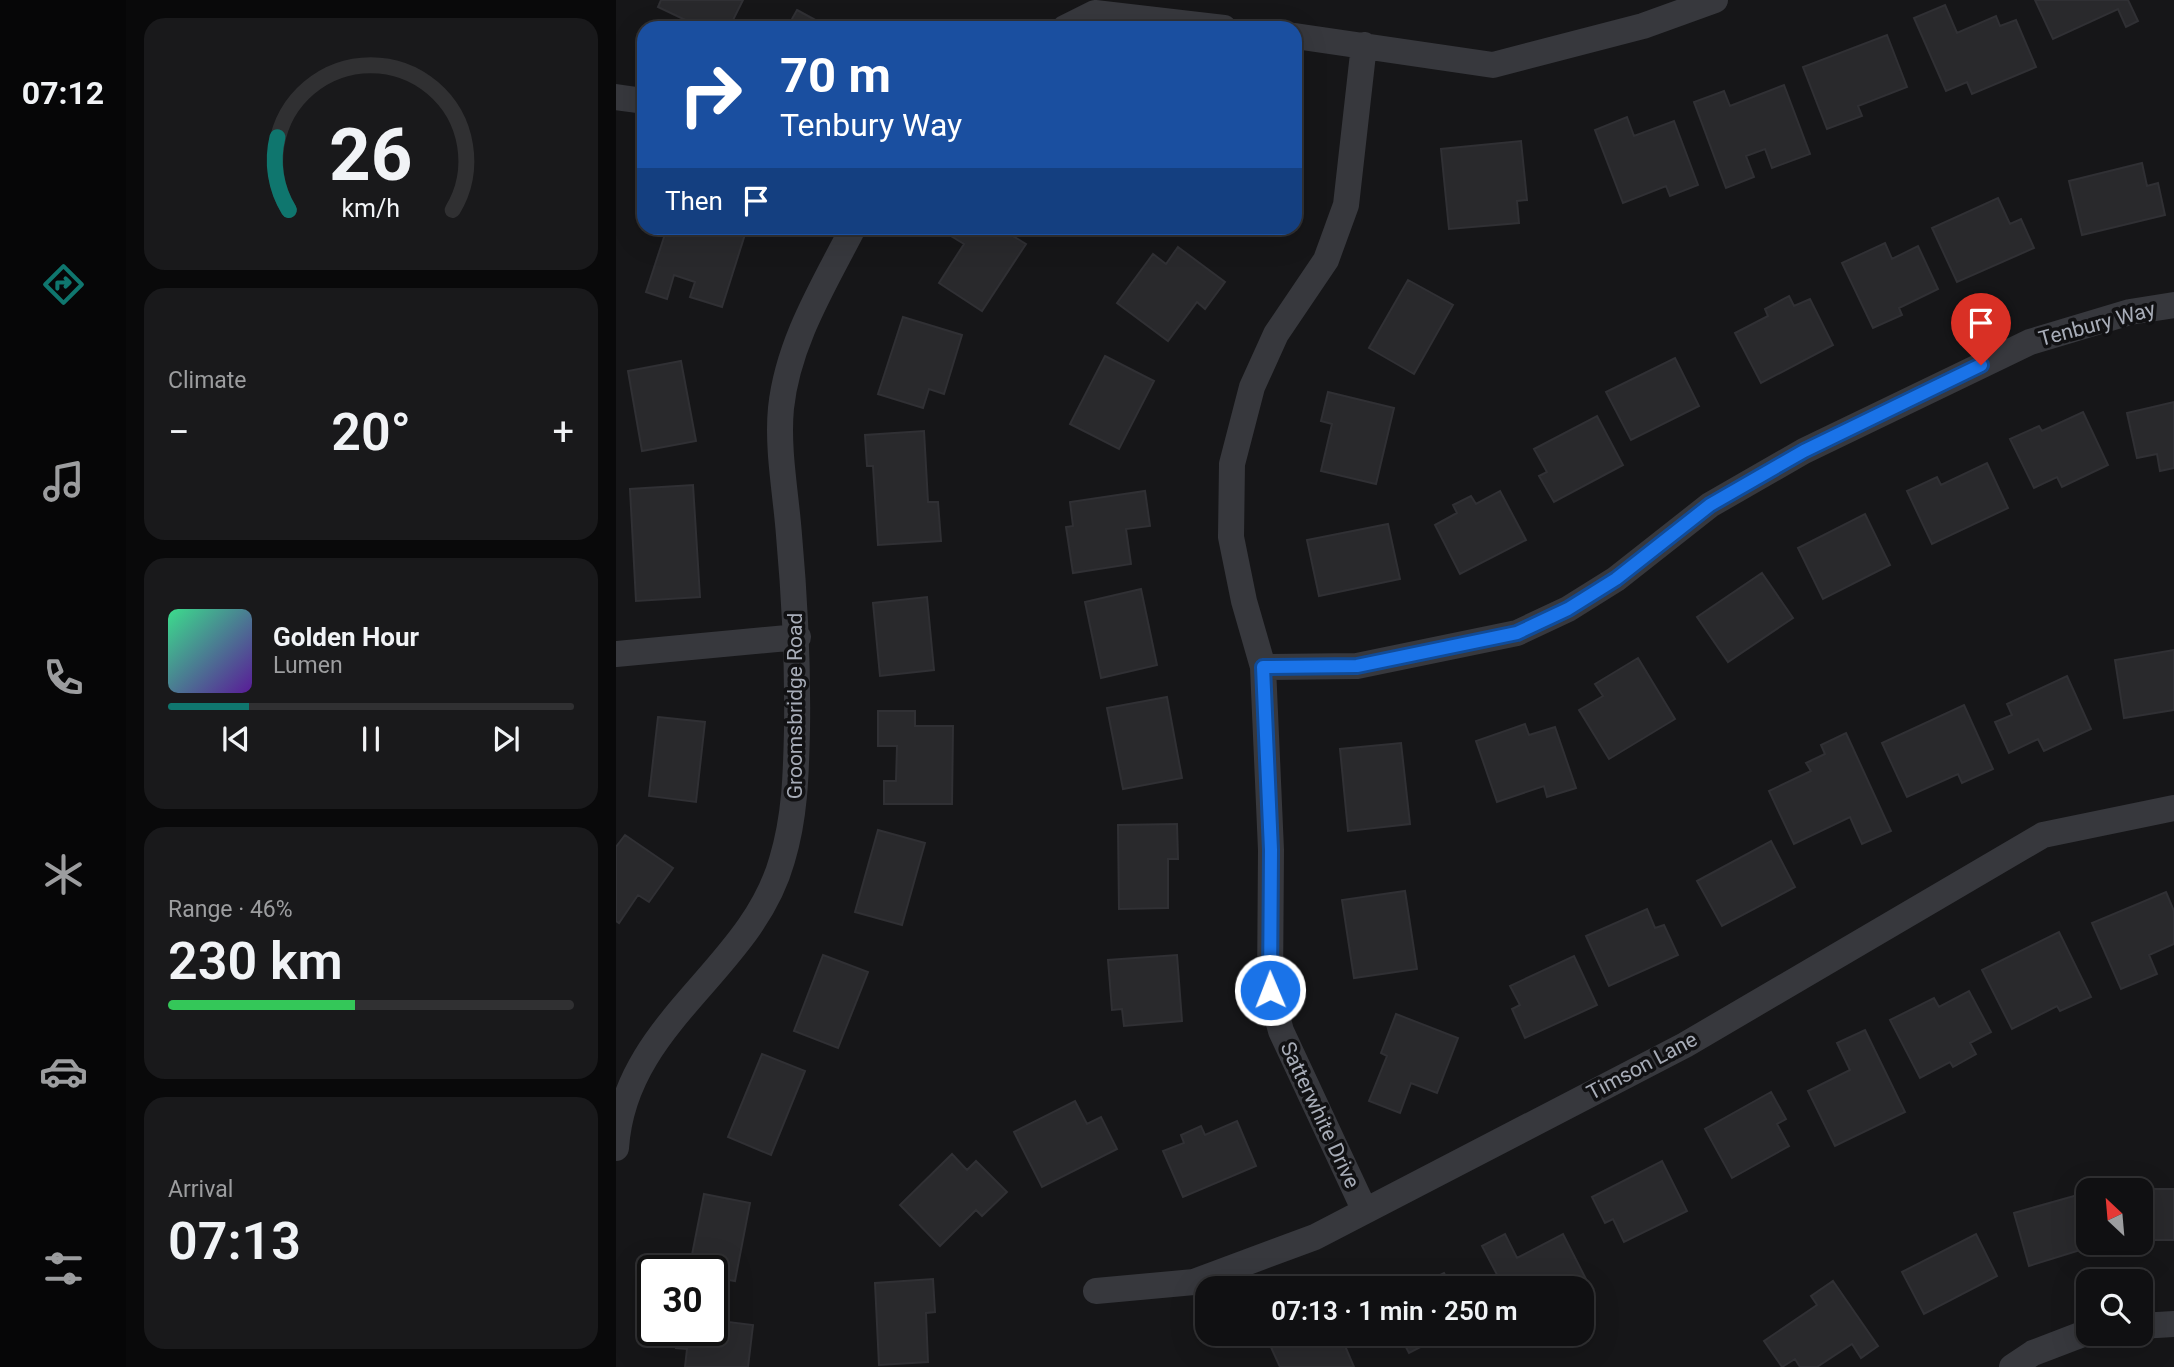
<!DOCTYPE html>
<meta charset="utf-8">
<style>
:root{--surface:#101012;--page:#19191b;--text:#f1f3f6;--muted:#9c9d9f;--line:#303032;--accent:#0f766e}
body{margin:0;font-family:Roboto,sans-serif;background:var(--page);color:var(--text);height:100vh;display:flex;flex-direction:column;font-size:26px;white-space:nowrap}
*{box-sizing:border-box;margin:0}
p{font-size:23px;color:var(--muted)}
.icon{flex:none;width:38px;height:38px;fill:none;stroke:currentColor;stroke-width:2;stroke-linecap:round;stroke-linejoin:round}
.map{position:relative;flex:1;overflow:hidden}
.details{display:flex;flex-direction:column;gap:18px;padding:18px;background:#09090a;width:490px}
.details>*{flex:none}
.guide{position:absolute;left:21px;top:21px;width:665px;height:214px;border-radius:21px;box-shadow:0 7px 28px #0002,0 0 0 2px var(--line);background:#1a4fa0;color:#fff;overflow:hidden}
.needle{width:46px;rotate:334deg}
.buttons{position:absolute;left:1460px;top:1178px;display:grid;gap:14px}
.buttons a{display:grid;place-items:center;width:77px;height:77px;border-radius:14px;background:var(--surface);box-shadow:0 7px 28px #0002,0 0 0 2px var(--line);font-size:35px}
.speed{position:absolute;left:21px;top:1255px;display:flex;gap:14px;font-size:35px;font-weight:700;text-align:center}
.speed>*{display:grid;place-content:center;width:91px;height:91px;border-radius:50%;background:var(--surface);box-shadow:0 7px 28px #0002,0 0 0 2px var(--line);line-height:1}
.speed .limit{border:4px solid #111;border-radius:10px;background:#fff;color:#111}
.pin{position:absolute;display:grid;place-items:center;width:60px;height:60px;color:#fff;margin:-72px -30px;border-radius:50% 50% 50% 0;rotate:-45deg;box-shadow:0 0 7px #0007}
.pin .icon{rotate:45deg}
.me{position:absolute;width:77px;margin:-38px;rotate:359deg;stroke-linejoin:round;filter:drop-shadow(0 0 5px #0008)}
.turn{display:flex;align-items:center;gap:24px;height:147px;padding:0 28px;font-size:32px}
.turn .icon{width:91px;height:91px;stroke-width:2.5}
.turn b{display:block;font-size:49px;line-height:60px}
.then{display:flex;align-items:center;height:66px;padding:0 28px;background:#0003;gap:14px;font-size:26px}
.big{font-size:52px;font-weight:600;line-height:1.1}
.details .widget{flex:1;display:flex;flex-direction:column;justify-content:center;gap:10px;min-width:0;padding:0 24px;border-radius:21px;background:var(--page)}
.details .dial{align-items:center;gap:0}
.dial svg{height:182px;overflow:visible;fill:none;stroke:var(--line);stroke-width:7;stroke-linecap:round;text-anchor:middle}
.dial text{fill:var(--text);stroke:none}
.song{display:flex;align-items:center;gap:21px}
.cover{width:84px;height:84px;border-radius:10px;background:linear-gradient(135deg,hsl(150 70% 55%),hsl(270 70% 35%))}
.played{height:7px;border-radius:4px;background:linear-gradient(90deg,var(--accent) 20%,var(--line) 20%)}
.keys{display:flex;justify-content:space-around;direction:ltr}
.heat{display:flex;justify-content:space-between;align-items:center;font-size:38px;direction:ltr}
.charge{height:10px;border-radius:5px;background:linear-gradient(90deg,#34c759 46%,var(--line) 0)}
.trip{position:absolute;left:579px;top:1276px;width:399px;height:70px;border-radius:21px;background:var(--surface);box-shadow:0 7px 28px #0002,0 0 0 2px var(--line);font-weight:600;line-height:70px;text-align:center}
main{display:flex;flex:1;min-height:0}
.tab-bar{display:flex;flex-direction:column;width:126px;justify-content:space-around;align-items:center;background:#060607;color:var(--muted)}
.tab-bar .icon{width:49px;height:49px}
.tab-bar .active{color:var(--accent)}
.tab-bar b{font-size:32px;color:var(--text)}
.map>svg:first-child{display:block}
.building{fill:#29292c;stroke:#303034;stroke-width:2}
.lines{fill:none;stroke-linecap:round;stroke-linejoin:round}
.minor{stroke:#37383d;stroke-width:26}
.route-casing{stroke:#114b97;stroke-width:18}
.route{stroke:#1a73e8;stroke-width:12}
.labels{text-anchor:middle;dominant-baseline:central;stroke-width:7;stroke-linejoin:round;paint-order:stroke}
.street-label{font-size:21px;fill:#a8adb8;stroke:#111113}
</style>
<main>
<nav class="tab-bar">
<b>07:12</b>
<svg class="icon active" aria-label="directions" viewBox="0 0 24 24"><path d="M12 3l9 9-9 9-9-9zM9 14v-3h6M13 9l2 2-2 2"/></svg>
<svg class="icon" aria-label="music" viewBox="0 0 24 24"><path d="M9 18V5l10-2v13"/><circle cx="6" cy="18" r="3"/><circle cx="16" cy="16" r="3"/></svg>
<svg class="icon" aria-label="phone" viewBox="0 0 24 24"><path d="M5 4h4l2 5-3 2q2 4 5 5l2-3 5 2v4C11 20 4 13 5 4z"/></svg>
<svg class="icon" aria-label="climate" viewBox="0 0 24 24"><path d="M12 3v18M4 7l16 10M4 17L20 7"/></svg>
<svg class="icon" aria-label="car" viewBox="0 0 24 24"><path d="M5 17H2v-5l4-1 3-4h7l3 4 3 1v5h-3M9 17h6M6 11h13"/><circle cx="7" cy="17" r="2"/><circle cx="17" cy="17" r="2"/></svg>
<svg class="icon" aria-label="filters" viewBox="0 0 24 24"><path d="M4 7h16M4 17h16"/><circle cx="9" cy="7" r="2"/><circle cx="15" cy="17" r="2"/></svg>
</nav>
<section class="details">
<div class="widget dial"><svg viewBox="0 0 100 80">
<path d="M14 69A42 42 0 1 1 86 69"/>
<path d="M14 69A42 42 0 0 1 9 37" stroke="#0f766e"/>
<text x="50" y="56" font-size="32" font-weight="700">26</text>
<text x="50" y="72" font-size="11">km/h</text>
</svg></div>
<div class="widget"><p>Climate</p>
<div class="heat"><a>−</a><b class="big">20°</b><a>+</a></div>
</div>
<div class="widget">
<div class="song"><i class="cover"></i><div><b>Golden Hour</b><p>Lumen</p></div></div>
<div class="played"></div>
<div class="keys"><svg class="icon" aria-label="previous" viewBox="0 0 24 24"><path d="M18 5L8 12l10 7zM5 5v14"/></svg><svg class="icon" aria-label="pause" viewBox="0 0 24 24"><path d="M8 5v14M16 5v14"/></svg><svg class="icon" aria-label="next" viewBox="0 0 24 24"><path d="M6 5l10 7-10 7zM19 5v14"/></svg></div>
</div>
<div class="widget"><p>Range · 46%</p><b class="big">230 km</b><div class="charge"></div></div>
<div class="widget"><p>Arrival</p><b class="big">07:13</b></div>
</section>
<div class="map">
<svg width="1558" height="1367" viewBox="0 0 1558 1367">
<rect width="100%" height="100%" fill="#161618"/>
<path class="building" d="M 45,0 L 127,0 L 113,28 L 78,28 L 80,25 L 42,7 Z
M 1419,0 L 1512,0 L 1522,21 L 1510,27 L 1502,9 L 1437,39 Z
M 1329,5 L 1341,33 L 1380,16 L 1384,26 L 1400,20 L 1420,67 L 1356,94 L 1351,82 L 1330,91 L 1298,18 Z
M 181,10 L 214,28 L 171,28 Z
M 1271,35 L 1291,87 L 1242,106 L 1246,116 L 1211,129 L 1187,67 Z
M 1168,85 L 1194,154 L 1156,168 L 1149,149 L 1130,156 L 1138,177 L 1110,188 L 1078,102 L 1108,91 L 1114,106 Z
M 1011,117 L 1018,136 L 1058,121 L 1082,185 L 1054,196 L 1050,186 L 1007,203 L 979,130 Z
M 905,141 L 911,200 L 901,201 L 903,223 L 833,229 L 825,149 Z
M 1526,163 L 1531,186 L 1542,183 L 1549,215 L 1466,235 L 1453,181 Z
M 1382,198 L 1394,224 L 1405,219 L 1418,248 L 1341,282 L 1316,228 Z
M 51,228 L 131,228 L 106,307 L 74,297 L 79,282 L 58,275 L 51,299 L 30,292 Z
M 341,228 L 384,228 L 410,244 L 366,311 L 323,283 L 348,244 L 335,236 Z
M 1269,243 L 1276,259 L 1302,246 L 1322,289 L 1283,308 L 1286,315 L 1257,328 L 1226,263 Z
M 562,247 L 609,282 L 589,309 L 581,302 L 552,341 L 501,303 L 537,254 L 550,264 Z
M 792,280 L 837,305 L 798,374 L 753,348 Z
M 1173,296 L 1178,306 L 1194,299 L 1217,345 L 1145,383 L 1119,333 L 1152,316 L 1149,309 Z
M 287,317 L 346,335 L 328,394 L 313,389 L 307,408 L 262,394 Z
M 489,356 L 538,381 L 503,449 L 454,424 Z
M 1059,358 L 1083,406 L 1015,440 L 990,392 Z
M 65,361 L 80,441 L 26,451 L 12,371 Z
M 712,392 L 778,408 L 760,484 L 705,471 L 716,424 L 705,421 Z
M 1558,402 L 1558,468 L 1544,471 L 1541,454 L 1521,458 L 1511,413 Z
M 1467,412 L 1492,465 L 1446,487 L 1441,477 L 1418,488 L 1394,439 L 1423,426 L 1426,431 Z
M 981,416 L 1007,465 L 938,502 L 923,476 L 931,472 L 918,449 Z
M 308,431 L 312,502 L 322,502 L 325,541 L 262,545 L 257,466 L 251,466 L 249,435 Z
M 1371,463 L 1392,508 L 1316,544 L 1291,491 L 1321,477 L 1325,485 Z
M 77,485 L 84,597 L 20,601 L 14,489 Z
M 529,491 L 534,526 L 510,529 L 515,564 L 457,573 L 450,527 L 457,526 L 454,502 Z
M 884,491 L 910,540 L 844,574 L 819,525 L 841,513 L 837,505 L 855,496 L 860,504 Z
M 1249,514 L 1274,565 L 1207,599 L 1182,548 Z
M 772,524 L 784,579 L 703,596 L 691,540 Z
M 1146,573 L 1177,618 L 1112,662 L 1081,617 Z
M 525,589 L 541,665 L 485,678 L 469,602 Z
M 311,597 L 318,670 L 264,676 L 257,603 Z
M 1558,650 L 1558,710 L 1508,718 L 1499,660 Z
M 1022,658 L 1059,719 L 993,759 L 963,710 L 987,696 L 979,684 Z
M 1451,676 L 1475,729 L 1428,751 L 1422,739 L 1393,753 L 1379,722 L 1396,715 L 1391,704 Z
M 551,697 L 566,778 L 507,789 L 491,708 Z
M 1348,705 L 1377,769 L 1346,783 L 1342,774 L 1291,797 L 1266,743 Z
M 262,711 L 299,711 L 299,726 L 337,726 L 336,804 L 268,804 L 268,781 L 280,781 L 281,746 L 262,746 Z
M 42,717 L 89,722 L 80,802 L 33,796 Z
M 909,724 L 913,735 L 939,727 L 960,788 L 931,797 L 928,786 L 881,802 L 860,741 Z
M 1230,733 L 1275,831 L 1246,844 L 1234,817 L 1178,844 L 1153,791 L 1195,771 L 1190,763 L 1209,754 L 1205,745 Z
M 785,743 L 794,824 L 732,831 L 724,749 Z
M 561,824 L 562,859 L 552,859 L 552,908 L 503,909 L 502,825 Z
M 262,830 L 309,843 L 286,925 L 239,912 Z
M 9,835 L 57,868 L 33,902 L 22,895 L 3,923 L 0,921 L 0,847 Z
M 1155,841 L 1179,887 L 1106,926 L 1081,881 Z
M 789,891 L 801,969 L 738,978 L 726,900 Z
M 1550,892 L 1558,911 L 1558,944 L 1533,955 L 1541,974 L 1505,989 L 1476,923 Z
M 1031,909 L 1039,928 L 1048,925 L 1062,955 L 993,986 L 970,936 Z
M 1443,932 L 1475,997 L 1444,1011 L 1441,1006 L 1396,1029 L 1366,970 Z
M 207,955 L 252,972 L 222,1048 L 178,1031 Z
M 561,955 L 566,1021 L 508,1026 L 506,1009 L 496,1010 L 492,960 Z
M 958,956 L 981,1005 L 909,1038 L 896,1009 L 904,1005 L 894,986 Z
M 1353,991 L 1375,1032 L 1354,1043 L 1360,1054 L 1337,1067 L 1334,1062 L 1304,1078 L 1274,1020 L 1318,998 L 1323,1007 Z
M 780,1014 L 842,1038 L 821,1093 L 795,1083 L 784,1113 L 753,1101 L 771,1056 L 765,1053 Z
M 1249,1030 L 1289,1112 L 1219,1146 L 1192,1091 L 1234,1070 L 1221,1043 Z
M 146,1054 L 189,1071 L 155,1155 L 112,1137 Z
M 1155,1092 L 1170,1119 L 1161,1124 L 1173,1146 L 1116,1178 L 1089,1129 Z
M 459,1101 L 471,1124 L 485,1117 L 501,1149 L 426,1187 L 398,1132 Z
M 621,1121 L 640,1166 L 567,1197 L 547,1151 L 568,1143 L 565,1135 L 585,1126 L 589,1135 Z
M 336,1154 L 351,1170 L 360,1161 L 391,1192 L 366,1216 L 360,1210 L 324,1246 L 284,1205 Z
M 1046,1161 L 1071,1211 L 1008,1242 L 997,1219 L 989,1223 L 976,1197 Z
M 1533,1189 L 1558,1189 L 1558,1240 L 1534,1240 Z
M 1472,1192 L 1472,1242 L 1490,1242 L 1413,1266 L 1398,1213 Z
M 88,1194 L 134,1203 L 119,1281 L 96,1277 L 96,1270 L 73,1270 Z
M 889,1234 L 901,1258 L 947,1234 L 974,1287 L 966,1291 L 966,1288 L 888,1288 L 866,1246 Z
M 1360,1234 L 1381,1276 L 1308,1314 L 1286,1272 Z
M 828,1273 L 836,1288 L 798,1288 Z
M 317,1279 L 319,1312 L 310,1313 L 312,1362 L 263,1365 L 259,1283 Z
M 1217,1281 L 1262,1346 L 1245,1358 L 1236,1344 L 1201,1367 L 1184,1367 L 1179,1359 L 1166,1367 L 1148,1341 L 1201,1305 L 1195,1296 Z
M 96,1320 L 137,1325 L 132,1367 L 69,1367 L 71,1349 L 60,1348 L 62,1330 L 96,1330 Z
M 680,1334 L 687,1334 L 692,1344 L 716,1334 L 724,1334 L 738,1367 L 664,1367 L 654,1345 Z
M 783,1334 L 830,1334 L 793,1353 Z"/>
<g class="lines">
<path class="minor" d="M 449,28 L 479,13 L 608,28
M 679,36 L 877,65 L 1027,26 L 1099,0
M 748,45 L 730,205 L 710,260 L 660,334 L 636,387 L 616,464 L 615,537 L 628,601 L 647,667 L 655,850 L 654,990 L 665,1031 L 748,1209
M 0,97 L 28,101
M 0,654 L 182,637
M 647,667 L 741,666 L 901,633 L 952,609 L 1000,579 L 1094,505 L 1188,451 L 1414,342 L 1514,312 L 1558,305
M 0,1148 C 8,1022 135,971 166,860 C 179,817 180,775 181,730 C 182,663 179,602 173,535 C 170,494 161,449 165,408 C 172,342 208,285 237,228
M 480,1291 L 578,1282 L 699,1237 L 1069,1045 L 1427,835 L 1558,808
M 1524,1326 L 1558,1324
M 1396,1367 L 1417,1353 L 1472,1332"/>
</g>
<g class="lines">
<g class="route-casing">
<path id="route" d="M 654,990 L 655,850 L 647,667 L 741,666 L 901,633 L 952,609 L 1000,579 L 1094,505 L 1188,451 L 1365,365"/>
</g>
<use href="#route" class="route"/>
</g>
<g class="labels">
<g class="street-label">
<text transform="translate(1481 324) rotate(-15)">Tenbury Way</text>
<text transform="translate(179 706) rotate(-90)">Groomsbridge Road</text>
<text transform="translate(1026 1066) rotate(-28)">Timson Lane</text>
<text transform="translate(704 1115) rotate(65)">Satterwhite Drive</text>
</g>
</g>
</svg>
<div class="buttons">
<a><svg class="needle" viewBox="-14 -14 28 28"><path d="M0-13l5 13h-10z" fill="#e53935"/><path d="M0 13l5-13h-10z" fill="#9c9d9f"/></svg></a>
<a><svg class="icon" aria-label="search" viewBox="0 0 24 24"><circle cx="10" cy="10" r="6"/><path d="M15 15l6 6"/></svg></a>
</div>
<div class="speed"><div class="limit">30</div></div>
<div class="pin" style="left:1365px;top:365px;background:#d93025"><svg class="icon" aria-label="arrive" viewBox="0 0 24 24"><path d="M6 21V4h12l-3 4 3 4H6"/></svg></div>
<svg class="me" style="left:654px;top:990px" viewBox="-20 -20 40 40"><circle r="17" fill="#1a73e8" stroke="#fff" stroke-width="3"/><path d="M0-11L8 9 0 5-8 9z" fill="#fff"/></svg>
<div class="trip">07:13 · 1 min · 250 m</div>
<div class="guide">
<div class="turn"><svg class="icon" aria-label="right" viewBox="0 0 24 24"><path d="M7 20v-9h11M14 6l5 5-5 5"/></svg><div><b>70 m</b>Tenbury Way</div></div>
<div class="then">Then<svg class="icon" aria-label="arrive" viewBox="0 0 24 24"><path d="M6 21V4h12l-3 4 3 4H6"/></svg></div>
</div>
</div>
</main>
